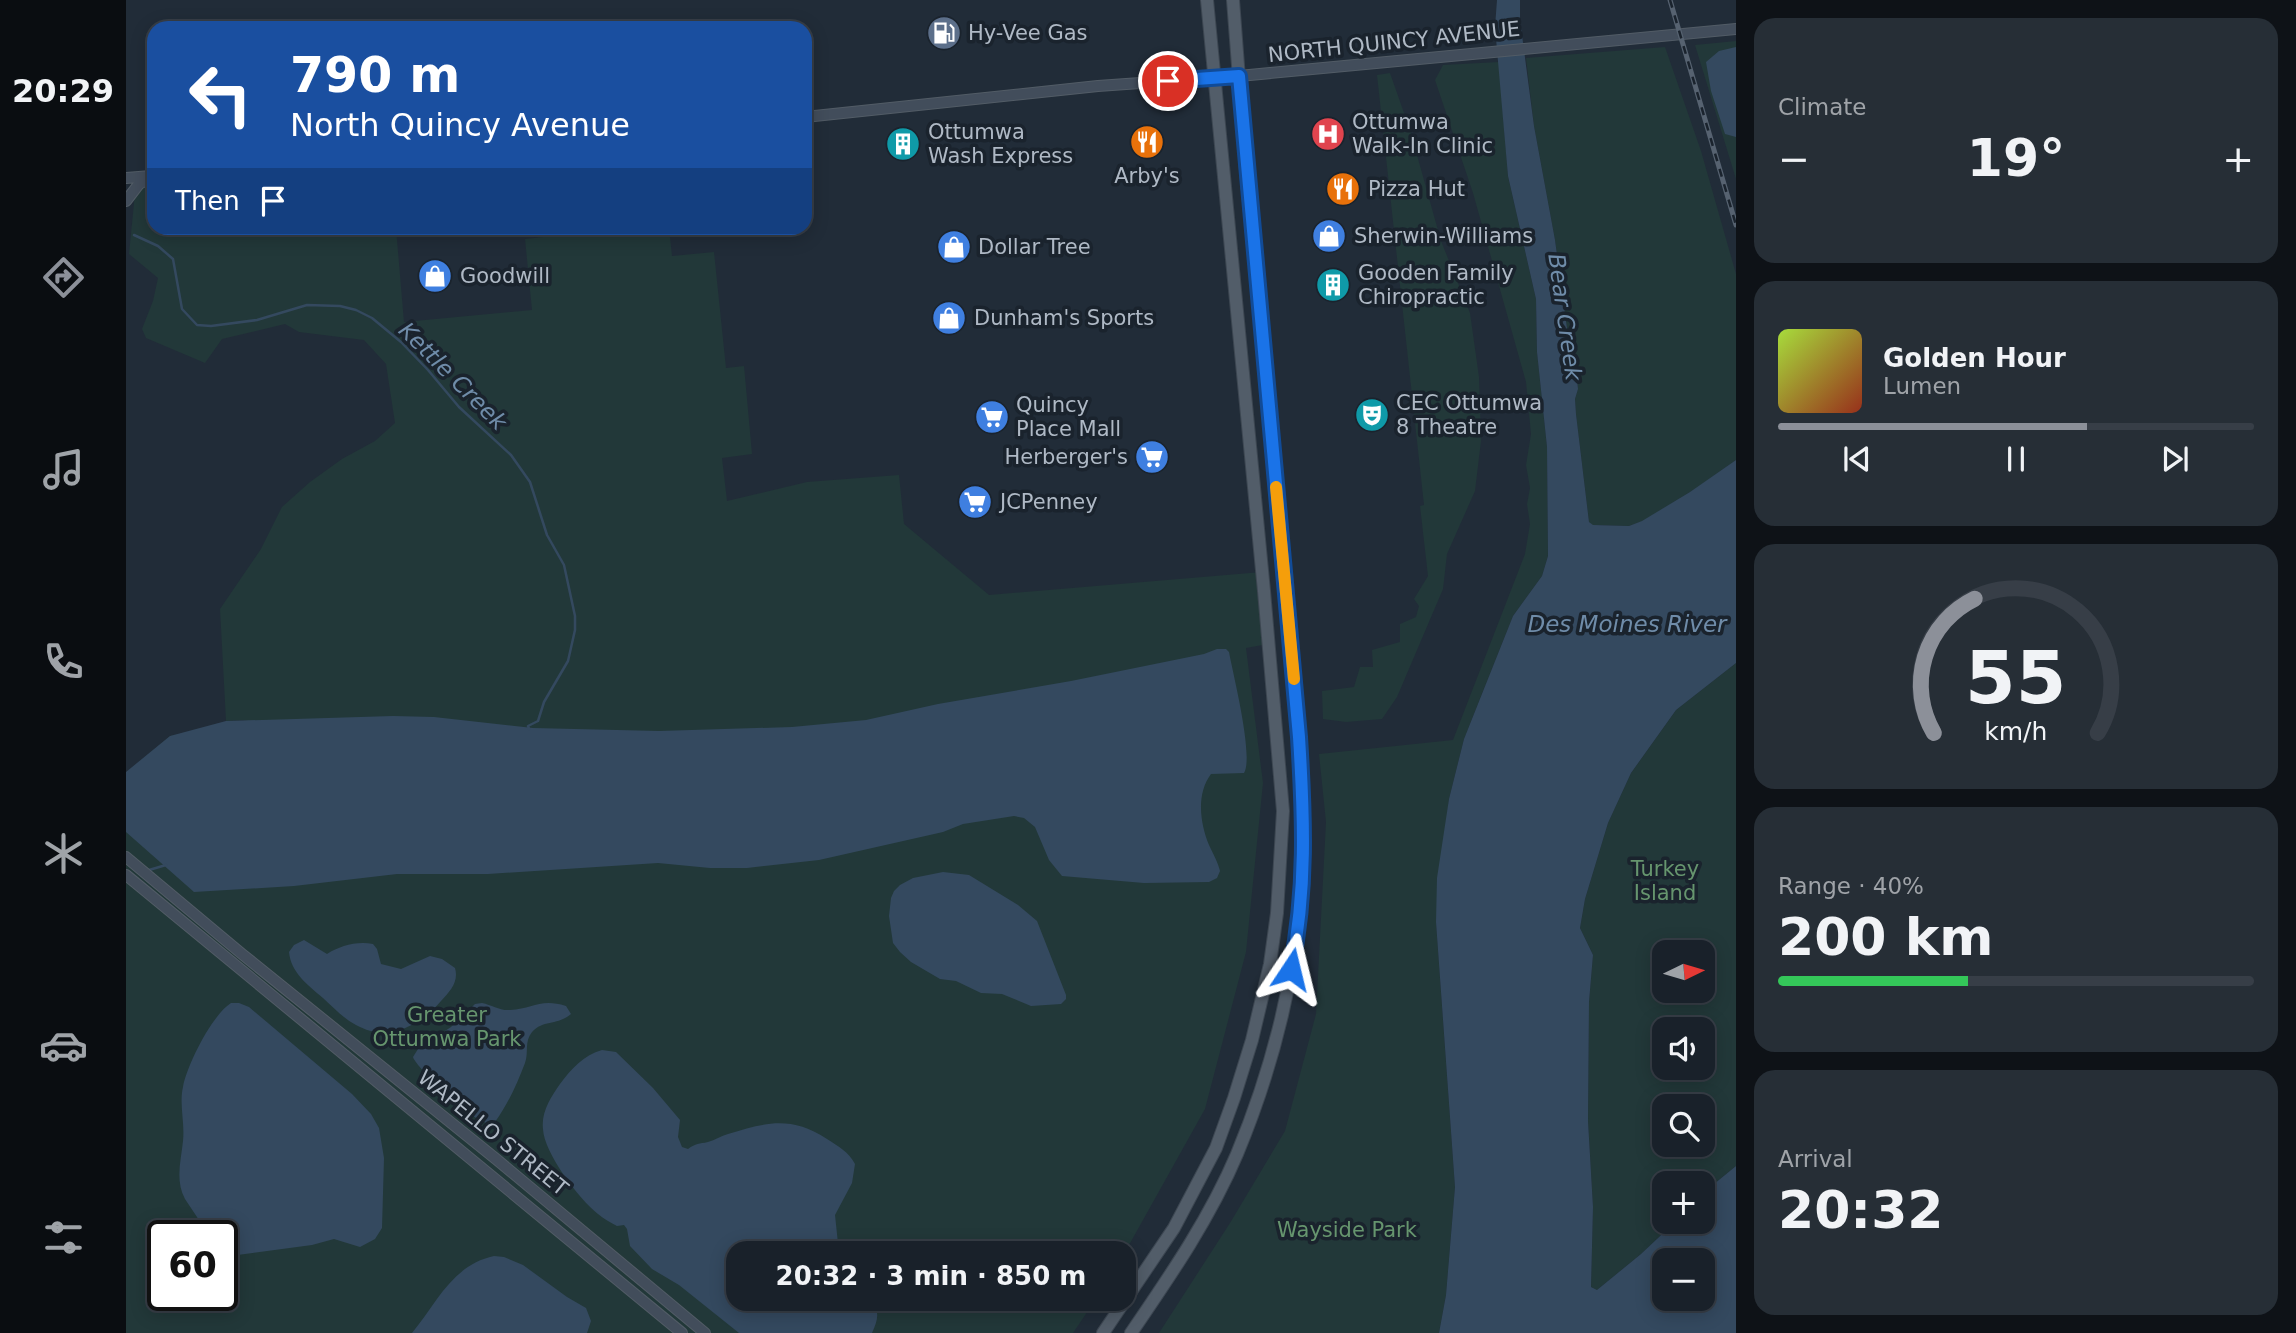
<!DOCTYPE html>
<meta charset="utf-8">
<style>
:root{--surface:#19212a;--page:#262e36;--text:#f1f3f6;--muted:#9fa3a8;--line:#373e47;--accent:#8c9099}
body{margin:0;font-family:"DejaVu Sans",sans-serif;background:var(--page);color:var(--text);height:100vh;display:flex;flex-direction:column;font-size:26px;white-space:nowrap}
*{box-sizing:border-box;margin:0}
p{font-size:23px;color:var(--muted)}
.icon{flex:none;width:38px;height:38px;fill:none;stroke:currentColor;stroke-width:2;stroke-linecap:round;stroke-linejoin:round}
.map{position:relative;flex:1;overflow:hidden}
.panel{display:flex;flex-direction:column;gap:18px;padding:18px;background:#0e1217;width:560px}
.panel>*{flex:none}
.top-card{position:absolute;left:21px;top:21px;width:665px;height:214px;border-radius:21px;box-shadow:0 4px 18px #0003,0 0 0 2px var(--line);background:#1a4fa0;color:#fff;overflow:hidden}
.needle{width:46px;rotate:85deg}
.tools{position:absolute;left:1526px;top:940px;display:grid;gap:14px}
.tools a{display:grid;place-items:center;width:63px;height:63px;border-radius:14px;background:var(--surface);box-shadow:0 4px 18px #0003,0 0 0 2px var(--line);font-size:35px}
.speed{position:absolute;left:21px;top:1220px;display:flex;gap:14px;font-size:35px;font-weight:700;text-align:center}
.speed>*{display:grid;place-content:center;width:91px;height:91px;border-radius:50%;background:var(--surface);box-shadow:0 4px 18px #0003,0 0 0 2px var(--line);line-height:1}
.speed .limit{border:4px solid #111;border-radius:10px;background:#fff;color:#111}
.pin{position:absolute;display:grid;place-items:center;width:60px;height:60px;color:#fff;margin:-30px;border:4px solid #fff;border-radius:50%;box-shadow:0 2px 7px #0007}
.me{position:absolute;width:77px;margin:-38px;rotate:10deg;stroke-linejoin:round;filter:drop-shadow(0 0 5px #0008)}
.turn{display:flex;align-items:center;gap:24px;height:147px;padding:0 28px;font-size:32px}
.turn .icon{width:91px;height:91px;stroke-width:2.5}
.turn b{display:block;font-size:49px;line-height:60px}
.then{display:flex;align-items:center;height:66px;padding:0 28px;background:#0003;gap:14px;font-size:26px}
.big{font-size:52px;font-weight:600;line-height:1.1}
.panel .card{flex:1;display:flex;flex-direction:column;justify-content:center;gap:10px;min-width:0;padding:0 24px;border-radius:21px;background:var(--page)}
.panel .dial{align-items:center;gap:0}
.dial svg{height:182px;overflow:visible;fill:none;stroke:var(--line);stroke-width:7;stroke-linecap:round;text-anchor:middle}
.dial text{fill:var(--text);stroke:none}
.song{display:flex;align-items:center;gap:21px}
.cover{width:84px;height:84px;border-radius:10px;background:linear-gradient(135deg,hsl(80 70% 55%),hsl(10 70% 35%))}
.played{height:7px;border-radius:4px;background:linear-gradient(90deg,var(--accent) 65%,var(--line) 65%)}
.keys{display:flex;justify-content:space-around;direction:ltr}
.heat{display:flex;justify-content:space-between;align-items:center;font-size:38px;direction:ltr}
.charge{height:10px;border-radius:5px;background:linear-gradient(90deg,#34c759 40%,var(--line) 0)}
.trip{position:absolute;left:600px;top:1241px;width:410px;height:70px;border-radius:21px;background:var(--surface);box-shadow:0 4px 18px #0003,0 0 0 2px var(--line);font-weight:600;line-height:70px;text-align:center}
main{display:flex;flex:1;min-height:0}
.tabs{display:flex;flex-direction:column;width:126px;justify-content:space-around;align-items:center;background:#0a0d11;color:var(--muted)}
.tabs .icon{width:49px;height:49px}
.tabs .current{color:var(--accent)}
.tabs b{font-size:32px;color:var(--text)}
.map>svg:first-child{display:block}
.green{fill:#223839;fill-rule:evenodd}
.water{fill:#34495f;fill-rule:evenodd}
.lines{fill:none;stroke-linecap:round;stroke-linejoin:round}
.stream{stroke:#34495f;stroke-width:2.5}
.secondary-casing{stroke:#525c66;stroke-width:12}
.primary-casing{stroke:#3d4752;stroke-width:14}
.secondary{stroke:#424d5b;stroke-width:10}
.primary{stroke:#525d69;stroke-width:12}
.rail-casing{stroke:#566270;stroke-width:5}
.rail{stroke:#1a232d;stroke-width:2.5;stroke-dasharray:8;stroke-linecap:butt}
.route-casing{stroke:#114b97;stroke-width:18}
.route{stroke:#1a73e8;stroke-width:12}
.slow{stroke:#f59e0b;stroke-width:12}
.labels{text-anchor:middle;dominant-baseline:central;stroke-width:7;stroke-linejoin:round;paint-order:stroke}
.poi-label{font-size:21px;fill:#afb9c5;stroke:#1a232d;text-anchor:start}
.street-label{font-size:21px;fill:#afb9c5;stroke:#1a232d}
.park-label{font-size:21px;fill:#66956e;stroke:#1a232d}
.water-label{font-size:23px;font-style:italic;fill:#6f8ca9;stroke:#1a232d}
</style>
<main>
<nav class="tabs">
<b>20:29</b>
<svg class="icon current" aria-label="directions" viewBox="0 0 24 24"><path d="M12 3l9 9-9 9-9-9zM9 14v-3h6M13 9l2 2-2 2"/></svg>
<svg class="icon" aria-label="music" viewBox="0 0 24 24"><path d="M9 18V5l10-2v13"/><circle cx="6" cy="18" r="3"/><circle cx="16" cy="16" r="3"/></svg>
<svg class="icon" aria-label="phone" viewBox="0 0 24 24"><path d="M5 4h4l2 5-3 2q2 4 5 5l2-3 5 2v4C11 20 4 13 5 4z"/></svg>
<svg class="icon" aria-label="climate" viewBox="0 0 24 24"><path d="M12 3v18M4 7l16 10M4 17L20 7"/></svg>
<svg class="icon" aria-label="car" viewBox="0 0 24 24"><path d="M5 17H2v-5l4-1 3-4h7l3 4 3 1v5h-3M9 17h6M6 11h13"/><circle cx="7" cy="17" r="2"/><circle cx="17" cy="17" r="2"/></svg>
<svg class="icon" aria-label="filters" viewBox="0 0 24 24"><path d="M4 7h16M4 17h16"/><circle cx="9" cy="7" r="2"/><circle cx="15" cy="17" r="2"/></svg>
</nav>
<div class="map">
<svg width="1610" height="1333" viewBox="0 0 1610 1333">
<rect width="100%" height="100%" fill="#212c38"/>
<path class="green" d="M 1610,41 L 1610,179 L 1569,45 Z
M 1539,47 L 1575,151 L 1610,274 L 1610,460 L 1569,489 L 1517,521 L 1503,526 L 1466,525 L 1463,522 L 1450,414 L 1449,399 L 1452,389 L 1449,361 L 1443,343 L 1429,240 L 1408,126 L 1400,58 Z
M 1373,62 L 1382,176 L 1410,299 L 1411,352 L 1421,447 L 1422,556 L 1416,576 L 1387,616 L 1338,739 L 1323,799 L 1310,922 L 1329,1187 L 1320,1295 L 1313,1333 L 1033,1333 L 1104,1223 L 1159,1131 L 1190,1014 L 1200,822 L 1193,754 L 1327,740 L 1399,554 L 1404,524 L 1401,504 L 1404,488 L 1400,465 L 1405,434 L 1400,382 L 1347,193 L 1309,80 L 1317,65 Z
M 1264,73 L 1284,130 L 1315,241 L 1344,313 L 1353,377 L 1355,441 L 1349,491 L 1321,554 L 1317,589 L 1271,697 L 1256,719 L 1220,722 L 1197,719 L 1196,691 L 1228,687 L 1234,667 L 1247,667 L 1246,650 L 1274,642 L 1274,624 L 1290,617 L 1293,606 L 1288,599 L 1302,576 L 1294,506 L 1298,505 L 1251,75 Z
M 28,176 L 28,228 L 270,228 L 278,322 L 406,310 L 399,239 L 417,237 L 423,234 L 424,228 L 543,228 L 546,256 L 588,252 L 600,368 L 618,366 L 626,454 L 596,458 L 601,501 L 681,482 L 773,475 L 778,524 L 863,595 L 1136,572 L 1142,644 L 1120,648 L 1137,783 L 1120,952 L 1079,1109 L 998,1254 L 612,1253 L 612,1298 L 970,1299 L 947,1333 L 0,1333 L 0,773 L 44,736 L 121,720 L 100,721 L 94,609 L 135,549 L 156,507 L 184,482 L 216,459 L 249,441 L 269,423 L 260,364 L 238,340 L 173,332 L 159,324 L 96,339 L 79,363 L 20,338 L 16,329 L 27,301 L 32,278 L 3,254 L 9,193 ZM 37,1236 L 96,1236 L 96,1295 L 37,1295 Z
M 1610,663 L 1610,1166 L 1577,1193 L 1577,1183 L 1538,1183 L 1538,1222 L 1549,1222 L 1515,1254 L 1471,1290 L 1465,1287 L 1467,1207 L 1462,1121 L 1463,1002 L 1467,955 L 1454,928 L 1459,899 L 1482,823 L 1505,773 L 1550,710 ZM 1538,952 L 1577,952 L 1577,990 L 1538,990 ZM 1538,1029 L 1577,1029 L 1577,1068 L 1538,1068 ZM 1538,1106 L 1577,1106 L 1577,1144 L 1538,1144 Z"/>
<path class="water" d="M 1371,0 L 1394,0 L 1394,20 L 1408,126 L 1429,240 L 1443,343 L 1449,361 L 1452,389 L 1449,399 L 1450,414 L 1463,522 L 1467,525 L 1503,526 L 1516,521 L 1564,492 L 1610,460 L 1610,663 L 1550,710 L 1505,773 L 1482,823 L 1459,899 L 1454,928 L 1467,955 L 1463,1002 L 1462,1121 L 1467,1207 L 1465,1287 L 1471,1290 L 1515,1254 L 1549,1222 L 1577,1222 L 1577,1193 L 1610,1166 L 1610,1333 L 1313,1333 L 1320,1295 L 1329,1187 L 1310,922 L 1311,878 L 1323,799 L 1338,739 L 1387,616 L 1416,576 L 1422,556 L 1421,447 L 1411,352 L 1410,299 L 1382,176 L 1369,27 ZM 1538,1260 L 1577,1260 L 1577,1298 L 1538,1298 Z
M 1610,47 L 1610,137 L 1599,134 L 1585,91 L 1580,62 L 1593,51 Z
M 1091,649 L 1100,649 L 1103,652 C 1107,674 1128,757 1118,773 L 1085,774 C 1070,794 1074,823 1083,845 C 1087,854 1092,862 1094,871 L 1091,878 L 1083,882 L 1018,883 L 936,876 L 923,860 L 909,827 L 898,818 L 888,816 L 837,824 L 817,832 L 693,860 L 621,868 L 584,868 L 532,863 L 362,874 L 271,874 L 168,886 L 68,892 L 0,832 L 0,772 L 44,736 L 100,721 L 267,716 L 308,717 L 407,728 L 533,731 L 666,727 L 740,720 L 812,704 L 945,681 L 1078,654 Z
M 817,872 L 843,875 L 892,905 L 911,921 L 940,995 L 940,999 L 935,1004 L 905,1006 L 876,994 L 855,993 L 830,981 L 814,979 L 785,962 L 774,952 L 767,943 L 763,916 L 765,898 L 768,891 L 774,885 L 787,878 Z
M 178,940 L 201,954 C 214,946 230,941 247,944 L 251,949 L 255,964 L 275,969 L 304,956 L 316,959 L 329,968 C 333,982 324,991 315,1001 C 293,1026 262,1043 230,1025 C 218,1019 207,1007 197,998 C 182,985 165,973 163,952 L 168,945 Z
M 105,1003 L 113,1003 L 123,1007 L 226,1094 L 245,1114 L 253,1128 L 258,1158 L 256,1228 L 249,1239 L 234,1247 L 208,1239 L 186,1245 L 97,1257 L 96,1236 L 83,1235 L 59,1199 C 49,1180 55,1161 57,1141 C 59,1123 53,1104 57,1087 C 61,1065 86,1015 105,1003 Z
M 356,1003 C 366,1005 374,1011 384,1010 C 407,1009 414,998 440,1006 L 445,1014 C 431,1026 418,1019 406,1032 C 398,1042 403,1052 399,1063 C 391,1084 382,1104 369,1122 C 365,1123 362,1124 358,1122 C 346,1119 290,1068 287,1057 L 292,1049 L 325,1027 L 349,1004 Z
M 476,1050 L 490,1052 L 527,1088 L 554,1120 L 552,1137 L 556,1147 L 562,1149 C 570,1143 573,1144 582,1142 C 589,1140 595,1136 602,1134 C 640,1122 666,1116 701,1139 C 713,1147 722,1151 729,1164 L 726,1183 L 709,1215 L 713,1253 L 612,1253 L 612,1298 L 739,1299 C 755,1307 753,1318 746,1333 L 613,1333 L 553,1285 L 526,1269 L 504,1246 L 501,1229 L 498,1225 L 491,1226 C 484,1222 478,1219 472,1214 C 453,1199 418,1153 417,1129 C 415,1112 425,1097 434,1084 C 445,1069 458,1055 476,1050 Z
M 368,1256 L 378,1257 L 397,1265 L 441,1297 L 460,1308 L 465,1321 L 461,1333 L 286,1333 C 311,1303 326,1265 368,1256 Z"/>
<g class="lines">
<path class="stream" d="M 8,235 L 32,246 L 47,259 L 56,309 L 71,325 L 85,326 L 131,320 L 181,305 L 214,306 L 230,310 L 246,318 L 275,342 L 302,370 L 333,407 L 385,455 L 404,482 L 421,535 L 438,565 L 449,616 L 449,630 L 442,661 L 418,702 L 412,721 L 402,726 L 403,729
M 23,870 L 40,865"/>
<g class="secondary-casing">
<path id="secondary" d="M 679,117 L 972,86 L 1113,76 L 1610,29
M 0,178 L 25,176
M 0,201 L 13,184 L 28,176
M 0,857 L 116,954 L 370,1159 L 579,1333
M 0,875 L 556,1333"/>
</g>
<g class="primary-casing">
<path id="primary" d="M 977,1333 L 1048,1228 L 1090,1148 L 1108,1098 L 1126,1040 L 1144,964 L 1151,913 L 1157,811 L 1138,591 L 1081,0
M 1005,1333 C 1044,1276 1084,1218 1111,1154 C 1146,1070 1169,977 1176,886 C 1180,836 1176,787 1173,737 L 1120,170 L 1107,0"/>
</g>
<use href="#secondary" class="secondary"/>
<use href="#primary" class="primary"/>
<g class="rail-casing">
<path id="rail" d="M 1544,0 L 1610,225"/>
</g>
<use href="#rail" class="rail"/>
</g>
<g class="lines">
<g class="route-casing">
<path id="route" d="M 1042,81 L 1113,76 L 1173,737 C 1178,817 1181,890 1165,969"/>
</g>
<use href="#route" class="route"/>
<path class="slow" d="M 1150,487 L 1168,679"/>
</g>
<defs>
<g id="fuel-disc" transform="scale(1.75)"><circle r="9.5" fill="#5c6f8a" stroke="#1a232d"/><path d="M-5.5-6h7V0h2V4h1.3V-2.5L3-4.5l.8-.8L6-3V5H2.5V1h-1V6h-7ZM-4.2-4.7v3.2H.2V-4.7Z" fill="#fff"/></g>
<g id="hospital-disc" transform="scale(1.75)"><circle r="9.5" fill="#e0444e" stroke="#1a232d"/><path d="M-5-5h3v3.5h4V-5h3V5h-3V1.5h-4V5h-3Z" fill="#fff"/></g>
<g id="restaurant-disc" transform="scale(1.75)"><circle r="9.5" fill="#e8710a" stroke="#1a232d"/><path d="M-5-6h1v4h1v-4h1v4h1v-4h1v5L-1.5 .5V6h-2V.5L-5-1ZM5-6V6H3V1.5H1.5Q1.5-4 5-6Z" fill="#fff"/></g>
<g id="building-disc" transform="scale(1.75)"><circle r="9.5" fill="#0f9aa8" stroke="#1a232d"/><path d="M-4-6H4V6H1V3H-1V6H-4ZM-2.5-4.3h1.7v1.8h-1.7ZM.8-4.3h1.7v1.8H.8ZM-2.5-1h1.7V.8h-1.7ZM.8-1h1.7V.8H.8Z" fill="#fff"/></g>
<g id="shop-disc" transform="scale(1.75)"><circle r="9.5" fill="#3f7fe0" stroke="#1a232d"/><path d="M-5-2.5h2.3a2.7 3.5 0 0 1 5.4 0H5L5.5 6h-11ZM-1.5-2.5h3a1.5 2.3 0 0 0-3 0Z" fill="#fff"/></g>
<g id="theatre-disc" transform="scale(1.75)"><circle r="9.5" fill="#0f9aa8" stroke="#1a232d"/><path d="M-5-5.5Q0-4 5-5.5V0Q5 5 0 6Q-5 5-5 0ZM-3.3-2.5H-1v1.5H-3.3ZM1-2.5H3.3v1.5H1ZM-2.8 1Q0 5.5 2.8 1Z" fill="#fff"/></g>
<g id="supermarket-disc" transform="scale(1.75)"><circle r="9.5" fill="#3f7fe0" stroke="#1a232d"/><path d="M-6-5.5h2.5l.6 2H6L4.5 2H-2.5L-4.4-4H-6ZM-1.5 3.2a1.3 1.3 0 1 0 .1 0ZM3 3.2a1.3 1.3 0 1 0 .1 0Z" fill="#fff"/></g>
</defs>
<g fill-rule="evenodd">
<use href="#fuel-disc" x="818" y="33"/>
<use href="#hospital-disc" x="1202" y="134"/>
<use href="#restaurant-disc" x="1021" y="142"/>
<use href="#building-disc" x="777" y="144"/>
<use href="#restaurant-disc" x="1217" y="189"/>
<use href="#shop-disc" x="1203" y="236"/>
<use href="#shop-disc" x="828" y="247"/>
<use href="#shop-disc" x="309" y="276"/>
<use href="#building-disc" x="1207" y="285"/>
<use href="#shop-disc" x="823" y="318"/>
<use href="#theatre-disc" x="1246" y="415"/>
<use href="#supermarket-disc" x="866" y="417"/>
<use href="#supermarket-disc" x="1026" y="457"/>
<use href="#supermarket-disc" x="849" y="502"/>
</g>
<g class="labels">
<g class="poi-label">
<text x="842" y="33">Hy-Vee Gas</text>
<text x="1226" y="122">Ottumwa<tspan x="1226" dy="24">Walk-In Clinic</tspan></text>
<text x="802" y="132">Ottumwa<tspan x="802" dy="24">Wash Express</tspan></text>
<text x="1021" y="176" text-anchor="middle">Arby's</text>
<text x="1242" y="189">Pizza Hut</text>
<text x="1228" y="236">Sherwin-Williams</text>
<text x="852" y="247">Dollar Tree</text>
<text x="1232" y="273">Gooden Family<tspan x="1232" dy="24">Chiropractic</tspan></text>
<text x="334" y="276">Goodwill</text>
<text x="848" y="318">Dunham's Sports</text>
<text x="1270" y="403">CEC Ottumwa<tspan x="1270" dy="24">8 Theatre</tspan></text>
<text x="890" y="405">Quincy<tspan x="890" dy="24">Place Mall</tspan></text>
<text x="1002" y="457" text-anchor="end">Herberger's</text>
<text x="874" y="502">JCPenney</text>
</g>
<g class="street-label">
<text transform="translate(1268 42) rotate(-6)">NORTH QUINCY AVENUE</text>
<text transform="translate(367 1133) rotate(39)">WAPELLO STREET</text>
</g>
<g class="park-label">
<text x="1539" y="869">Turkey<tspan x="1539" dy="24">Island</tspan></text>
<text x="321" y="1015">Greater<tspan x="321" dy="24">Ottumwa Park</tspan></text>
<text x="1221" y="1230">Wayside Park</text>
</g>
<g class="water-label">
<text transform="translate(1439 317) rotate(82)">Bear Creek</text>
<text transform="translate(327 376) rotate(45)">Kettle Creek</text>
<text x="1501" y="624">Des Moines River</text>
</g>
</g>
</svg>
<div class="tools">
<a><svg class="needle" viewBox="-14 -14 28 28"><path d="M0-13l5 13h-10z" fill="#e53935"/><path d="M0 13l5-13h-10z" fill="#9fa3a8"/></svg></a>
<a><svg class="icon" aria-label="sound" viewBox="0 0 24 24"><path d="M4 9h4l5-4v14l-5-4H4zM17 9q2 3 0 6"/></svg></a>
<a><svg class="icon" aria-label="search" viewBox="0 0 24 24"><circle cx="10" cy="10" r="6"/><path d="M15 15l6 6"/></svg></a>
<a>+</a>
<a>−</a>
</div>
<div class="speed"><div class="limit">60</div></div>
<div class="pin" style="left:1042px;top:81px;background:#d93025"><svg class="icon" aria-label="arrive" viewBox="0 0 24 24"><path d="M6 21V4h12l-3 4 3 4H6"/></svg></div>
<svg class="me" style="left:1165px;top:969px" viewBox="-20 -20 40 40"><path d="M0-17L14 15 0 8-14 15z" fill="#1a73e8" stroke="#fff" stroke-width="4"/></svg>
<div class="trip">20:32 · 3 min · 850 m</div>
<div class="top-card">
<div class="turn"><svg class="icon" aria-label="left" viewBox="0 0 24 24"><path d="M17 20v-9H6M10 6l-5 5 5 5"/></svg><div><b>790 m</b>North Quincy Avenue</div></div>
<div class="then">Then<svg class="icon" aria-label="arrive" viewBox="0 0 24 24"><path d="M6 21V4h12l-3 4 3 4H6"/></svg></div>
</div>
</div>
<section class="panel">
<div class="card"><p>Climate</p>
<div class="heat"><a>−</a><b class="big">19°</b><a>+</a></div>
</div>
<div class="card">
<div class="song"><i class="cover"></i><div><b>Golden Hour</b><p>Lumen</p></div></div>
<div class="played"></div>
<div class="keys"><svg class="icon" aria-label="previous" viewBox="0 0 24 24"><path d="M18 5L8 12l10 7zM5 5v14"/></svg><svg class="icon" aria-label="pause" viewBox="0 0 24 24"><path d="M8 5v14M16 5v14"/></svg><svg class="icon" aria-label="next" viewBox="0 0 24 24"><path d="M6 5l10 7-10 7zM19 5v14"/></svg></div>
</div>
<div class="card dial"><svg viewBox="0 0 100 80">
<path d="M14 69A42 42 0 1 1 86 69"/>
<path d="M14 69A42 42 0 0 1 32 10" stroke="#8c9099"/>
<text x="50" y="56" font-size="32" font-weight="700">55</text>
<text x="50" y="72" font-size="11">km/h</text>
</svg></div>
<div class="card"><p>Range · 40%</p><b class="big">200 km</b><div class="charge"></div></div>
<div class="card"><p>Arrival</p><b class="big">20:32</b></div>
</section>
</main>
